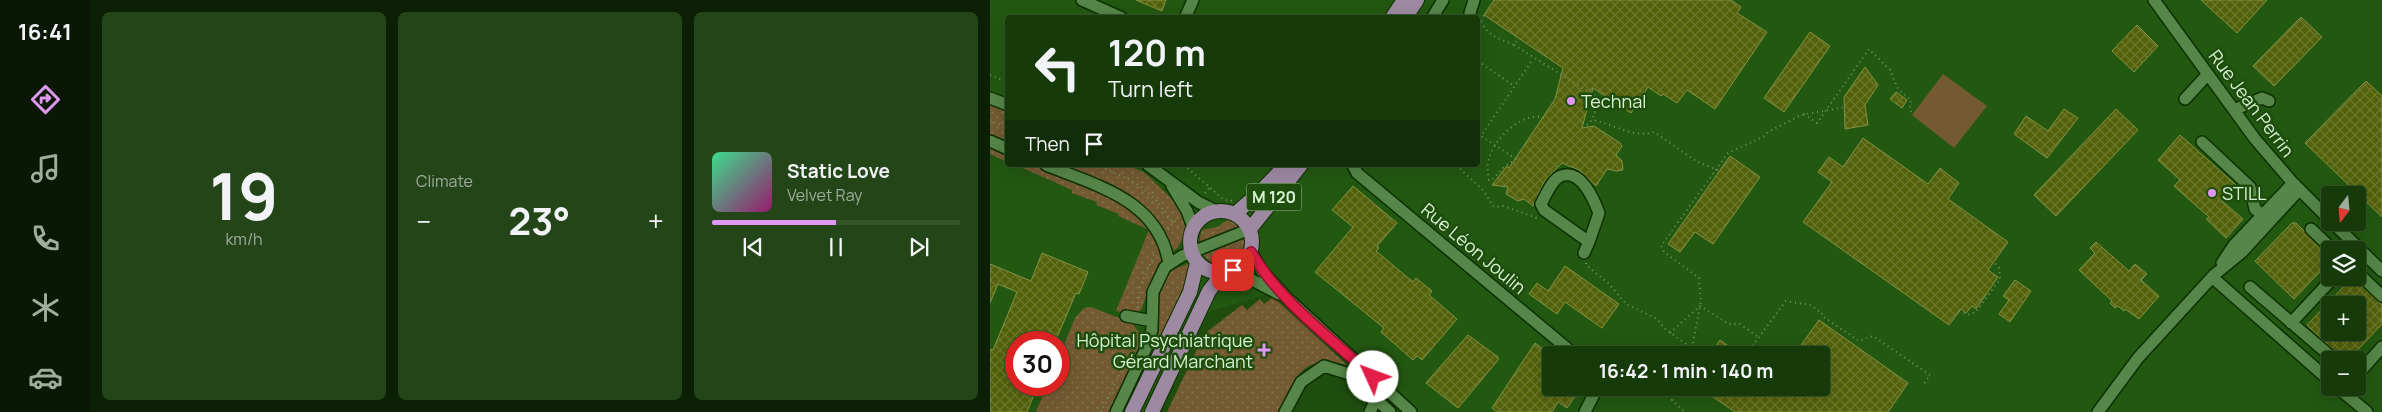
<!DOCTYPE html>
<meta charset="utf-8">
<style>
:root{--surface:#163a0a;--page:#234518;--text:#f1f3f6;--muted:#9ead9c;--line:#35542b;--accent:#df98f1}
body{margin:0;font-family:Manrope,sans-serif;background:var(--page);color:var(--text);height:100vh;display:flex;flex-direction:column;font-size:19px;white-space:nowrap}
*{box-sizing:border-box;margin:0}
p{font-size:16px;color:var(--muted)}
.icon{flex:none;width:28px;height:28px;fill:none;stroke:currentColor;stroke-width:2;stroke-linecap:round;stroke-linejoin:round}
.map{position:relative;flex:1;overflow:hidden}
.drawer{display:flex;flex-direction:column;gap:12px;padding:12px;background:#0c2006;width:900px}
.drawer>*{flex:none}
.hud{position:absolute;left:15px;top:15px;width:475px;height:152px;border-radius:5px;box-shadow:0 5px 20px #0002,0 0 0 1px var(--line);background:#163a0a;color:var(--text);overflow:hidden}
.needle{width:32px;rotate:196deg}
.tools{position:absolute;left:1331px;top:186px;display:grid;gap:10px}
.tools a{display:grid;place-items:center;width:45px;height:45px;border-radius:5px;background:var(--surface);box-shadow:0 5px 20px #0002,0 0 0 1px var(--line);font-size:25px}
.speed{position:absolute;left:15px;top:331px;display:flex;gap:10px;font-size:25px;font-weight:700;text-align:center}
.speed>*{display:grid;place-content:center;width:65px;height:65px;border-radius:50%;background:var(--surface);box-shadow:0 5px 20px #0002,0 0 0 1px var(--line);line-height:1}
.speed .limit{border:8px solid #d22;background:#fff;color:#111}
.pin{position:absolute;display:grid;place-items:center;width:42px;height:42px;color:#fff;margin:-21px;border-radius:10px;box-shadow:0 2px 8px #0006}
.me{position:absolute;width:55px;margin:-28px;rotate:313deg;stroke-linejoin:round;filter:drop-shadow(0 0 4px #0008)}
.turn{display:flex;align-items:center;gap:18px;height:105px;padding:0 20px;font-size:22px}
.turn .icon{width:65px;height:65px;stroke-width:2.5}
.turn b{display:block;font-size:35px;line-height:42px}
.then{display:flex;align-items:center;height:48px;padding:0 20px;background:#0003;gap:10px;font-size:19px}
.big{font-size:38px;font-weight:700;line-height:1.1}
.drawer .widget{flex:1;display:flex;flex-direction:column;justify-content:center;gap:8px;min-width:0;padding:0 18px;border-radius:8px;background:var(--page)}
.drawer .dial{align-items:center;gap:0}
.dial b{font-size:65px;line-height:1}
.song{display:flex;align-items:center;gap:15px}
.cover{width:60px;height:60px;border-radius:8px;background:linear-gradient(135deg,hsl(150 70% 55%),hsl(320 70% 35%))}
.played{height:5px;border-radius:2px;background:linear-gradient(90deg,var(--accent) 50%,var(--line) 50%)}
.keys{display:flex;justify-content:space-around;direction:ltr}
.heat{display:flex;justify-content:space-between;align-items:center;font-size:28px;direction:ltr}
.drawer .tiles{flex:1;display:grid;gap:12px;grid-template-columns:repeat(3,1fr)}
.trip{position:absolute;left:552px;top:346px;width:288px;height:50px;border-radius:5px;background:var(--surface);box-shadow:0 5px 20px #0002,0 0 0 1px var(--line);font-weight:700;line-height:50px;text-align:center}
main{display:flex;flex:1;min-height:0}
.tabs{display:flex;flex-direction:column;width:90px;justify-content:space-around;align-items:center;background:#091704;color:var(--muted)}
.tabs .icon{width:35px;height:35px}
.tabs .selected{color:var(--accent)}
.tabs b{font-size:22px;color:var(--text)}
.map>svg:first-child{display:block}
.built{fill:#235811;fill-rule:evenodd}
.green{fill:url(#green-dots)}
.pitch{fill:#735a31}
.building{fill:url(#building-cross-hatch);stroke:#839244;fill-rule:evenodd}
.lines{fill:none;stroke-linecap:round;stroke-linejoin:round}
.minor-casing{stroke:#0c3001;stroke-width:14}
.major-casing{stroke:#0c3001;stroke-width:16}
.path{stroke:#709664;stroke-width:2;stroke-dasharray:1 4;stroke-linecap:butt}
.minor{stroke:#568648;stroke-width:11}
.major{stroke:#9e89a3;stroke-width:14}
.route-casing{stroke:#92132f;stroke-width:12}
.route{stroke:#e11d48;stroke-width:9}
.poi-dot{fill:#df98f1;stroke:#1e4d0e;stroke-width:2}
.labels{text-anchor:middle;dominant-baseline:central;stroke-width:5;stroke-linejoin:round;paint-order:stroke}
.shield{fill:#1e4d0e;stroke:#a0c096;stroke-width:1}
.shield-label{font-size:16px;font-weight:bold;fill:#d7f2d0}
.poi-label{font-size:18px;fill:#d7f2d0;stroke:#1e4d0e;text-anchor:start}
.street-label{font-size:18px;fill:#d7f2d0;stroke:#1e4d0e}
</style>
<main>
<nav class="tabs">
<b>16:41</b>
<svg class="icon selected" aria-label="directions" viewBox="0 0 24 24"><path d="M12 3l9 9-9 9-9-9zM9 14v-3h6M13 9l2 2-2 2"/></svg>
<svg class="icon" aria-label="music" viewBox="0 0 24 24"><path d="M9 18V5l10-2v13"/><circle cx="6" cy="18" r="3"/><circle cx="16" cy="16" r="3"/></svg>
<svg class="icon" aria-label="phone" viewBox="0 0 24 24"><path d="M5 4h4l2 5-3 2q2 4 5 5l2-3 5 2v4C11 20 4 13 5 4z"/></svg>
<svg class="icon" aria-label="climate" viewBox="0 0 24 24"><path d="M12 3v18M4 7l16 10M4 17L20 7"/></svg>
<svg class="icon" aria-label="car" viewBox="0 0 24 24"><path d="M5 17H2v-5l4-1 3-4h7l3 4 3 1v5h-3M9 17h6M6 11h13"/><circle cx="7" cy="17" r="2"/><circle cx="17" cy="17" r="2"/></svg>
</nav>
<section class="drawer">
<div class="tiles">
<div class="widget dial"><b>19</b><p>km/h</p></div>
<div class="widget"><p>Climate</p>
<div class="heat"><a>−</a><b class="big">23°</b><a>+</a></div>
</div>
<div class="widget">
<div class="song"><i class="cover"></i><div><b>Static Love</b><p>Velvet Ray</p></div></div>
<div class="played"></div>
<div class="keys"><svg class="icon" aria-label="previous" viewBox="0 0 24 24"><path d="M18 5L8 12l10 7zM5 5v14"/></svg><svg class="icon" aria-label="pause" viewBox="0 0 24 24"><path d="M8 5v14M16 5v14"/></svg><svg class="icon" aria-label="next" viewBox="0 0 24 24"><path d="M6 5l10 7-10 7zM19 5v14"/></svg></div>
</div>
</div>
</section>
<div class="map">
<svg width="1392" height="412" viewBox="0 0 1392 412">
<defs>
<pattern id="green-dots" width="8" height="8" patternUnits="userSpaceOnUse" patternTransform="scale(1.25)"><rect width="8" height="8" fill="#735a31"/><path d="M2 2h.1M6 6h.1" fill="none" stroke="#86724e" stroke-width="1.8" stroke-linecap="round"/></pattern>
<pattern id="building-cross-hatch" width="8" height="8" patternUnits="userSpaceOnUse" patternTransform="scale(1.25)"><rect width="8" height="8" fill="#53610a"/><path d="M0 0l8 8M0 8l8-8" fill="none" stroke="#6b782d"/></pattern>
</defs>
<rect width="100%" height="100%" fill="#1e4d0e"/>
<path class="built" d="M 0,0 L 1392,0 L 1392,412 L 411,412 L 281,293 L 218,312 L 170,412 L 0,412 ZM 18,18 L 488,18 L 488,165 L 18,165 ZM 1340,195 L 1368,195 L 1368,222 L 1340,222 ZM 1340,250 L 1368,250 L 1368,278 L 1340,278 ZM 1340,305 L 1368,305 L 1368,332 L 1340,332 ZM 26,342 L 69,342 L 69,385 L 26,385 ZM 561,355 L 831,355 L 831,388 L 561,388 ZM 1340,360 L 1368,360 L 1368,388 L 1340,388 Z"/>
<path class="green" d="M 0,103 L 17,111 L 17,162 L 0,154 Z
M 26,165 L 138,165 L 155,173 L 181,198 L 194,217 L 196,234 L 187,248 L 168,264 L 151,310 L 144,314 L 126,311 L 159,230 L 128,216 L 129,214 L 106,205 L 107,202 L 82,193 L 82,190 Z
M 239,219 C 248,223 254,228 256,239 C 262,276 197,273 212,230 L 227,227 Z
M 200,263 L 199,281 L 136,412 L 132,412 L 165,341 L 169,298 L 176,277 L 182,270 Z
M 283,297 L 357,365 C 313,353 305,377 289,412 L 177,412 L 214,334 L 252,305 L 257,310 L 270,299 L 274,304 Z
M 101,307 L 142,323 L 153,338 L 120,412 L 46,412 L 57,385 L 69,385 L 69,357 L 85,318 L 94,308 Z"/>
<path class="pitch" d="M 953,74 L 997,106 L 964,148 L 922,115 Z"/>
<path class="building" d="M 146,0 L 176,0 L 172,11 Z
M 504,0 L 741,0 L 751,7 L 747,13 L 777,32 L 725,109 L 697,90 L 687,103 L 673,94 L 671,96 L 658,87 L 641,113 L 603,88 L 592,128 L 604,126 L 630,143 L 632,146 L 626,155 L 632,161 L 633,170 L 626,171 L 617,169 L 606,186 L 589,170 L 572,163 L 555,180 L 543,206 L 534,199 L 528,201 L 516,194 L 518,187 L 502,185 L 517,166 L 519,168 L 565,99 L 573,68 L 494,15 Z
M 1211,0 L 1277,0 L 1247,33 Z
M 1311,17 L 1332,37 L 1284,86 L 1263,66 Z
M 1147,25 L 1168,46 L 1144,72 L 1122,51 Z
M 820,32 L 840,46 L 794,112 L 774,98 Z
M 875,67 L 888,85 L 875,105 L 878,125 L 855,129 L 854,97 Z
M 1376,81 L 1392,96 L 1392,217 L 1315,143 Z
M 906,92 L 917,100 L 912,108 L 900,99 Z
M 1074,109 L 1088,118 L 1057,158 L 1024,134 L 1036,116 L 1058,131 Z
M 1126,109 L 1148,130 L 1066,216 L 1044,195 Z
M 1190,135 L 1246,185 L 1232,201 L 1253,219 L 1236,238 L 1216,219 L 1219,217 L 1184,186 L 1190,180 L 1168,160 Z
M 873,138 L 938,184 L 950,168 L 969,183 L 958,199 L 1018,242 L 998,270 L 1008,277 L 986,309 L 982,306 L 976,313 L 971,309 L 959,325 L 813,222 L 842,182 L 828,172 L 839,157 L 853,167 Z
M 740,156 L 770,177 L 723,244 L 705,232 L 690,252 L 678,244 Z
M 363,186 L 407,223 L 387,246 L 389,248 L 386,251 L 423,282 L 426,278 L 442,291 L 439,295 L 467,319 L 432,360 L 427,356 L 423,360 L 391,332 L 394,328 L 325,272 L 363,227 L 342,210 Z
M 1302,223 L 1306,223 L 1340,257 L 1340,261 L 1304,299 L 1265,261 Z
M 1106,242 L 1139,271 L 1145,264 L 1157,274 L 1151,280 L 1169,296 L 1149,319 L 1135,309 L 1134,311 L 1128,306 L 1125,308 L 1120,303 L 1122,301 L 1089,270 L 1105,253 L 1100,248 Z
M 52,253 L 98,272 L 89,294 L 86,293 L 65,342 L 26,342 L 26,385 L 48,385 L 37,412 L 0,412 L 0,349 L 3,350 L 27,292 L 8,284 L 0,303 L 0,264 L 41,281 Z
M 575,266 L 629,304 L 612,328 L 575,302 L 567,314 L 539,294 L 547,283 L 558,291 Z
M 1361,279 L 1364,279 L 1392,305 L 1392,324 L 1358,360 L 1354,360 L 1317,325 ZM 1340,305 L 1368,305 L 1368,332 L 1340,332 Z
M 1025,280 L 1041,291 L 1020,322 L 1009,314 L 1019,300 L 1013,296 Z
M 829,320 L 918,383 L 898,412 L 745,412 L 710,388 L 831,388 L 831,355 L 804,355 Z
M 478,335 L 508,357 L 508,360 L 468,408 L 436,383 Z
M 730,340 L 751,355 L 720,355 Z
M 545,343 L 561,355 L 561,388 L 591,388 L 577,408 L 568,402 L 562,412 L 507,412 L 502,408 Z"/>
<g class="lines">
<g class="minor-casing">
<path id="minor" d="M 92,0 L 132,18
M 1164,0 L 1265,139 L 1303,183 L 1340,220
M 480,13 L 484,0
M 195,18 L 203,0
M 442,18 L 453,0
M 0,98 L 18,105
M 1195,99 L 1218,74
M 1244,110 L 1272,98 L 1279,101
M 0,141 L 18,149
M 1212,142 L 1260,187 L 1265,209 L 1278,220
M 56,165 C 107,186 169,200 179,264
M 158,165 L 208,202 L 226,211
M 363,165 L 367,173 L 585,355
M 182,186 L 197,211 L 203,227
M 1342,222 L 1392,271
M 1321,229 L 1343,250
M 261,252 L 272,271 L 297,298 L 421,412
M 594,253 L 599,242 L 609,213 C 604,200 591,168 571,176 C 562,179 555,197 551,204 L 554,210 L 599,242
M 1232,263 L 1244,245 L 1303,183
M 243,270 L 289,294
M 1368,273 L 1392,296
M 1222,277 L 1340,381
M 1260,287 L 1345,360
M 136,316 L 162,321
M 1301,323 L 1343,278
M 1368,374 L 1392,347
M 1348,388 L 1377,412
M 126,412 L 159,342 L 162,329 L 163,292 L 175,267 L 192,256 L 260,229
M 295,412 L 311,382 L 334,366 L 359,374 L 400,412
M 380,412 L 386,399
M 595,412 L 605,392 L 605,388
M 1108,412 L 1148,358 L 1224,275 L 1252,252 L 1309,190"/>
</g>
<g class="major-casing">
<path id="major" d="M 402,18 L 414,0
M 415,18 L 427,0
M200 242a31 31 0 1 1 62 0a31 31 0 1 1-62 0Z
M 245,214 L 269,193 L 296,165
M 260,229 L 311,165
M 142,412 L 200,292 L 207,263
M 162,412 L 219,291 L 233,273"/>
</g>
<path class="path" d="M 489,17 C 497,36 506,37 524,45 L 529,38
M 488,25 L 494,15
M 524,45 L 610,99 L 602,120
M 488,61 L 524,86
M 0,75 L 18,82
M 814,114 L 827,123 L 879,49 L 900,70 L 908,89 L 921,100 L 920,109 L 922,115
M 0,120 L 18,128
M 597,125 L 602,120 C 624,123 641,139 664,132 L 706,161 L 730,171
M 488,142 L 491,136
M 526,159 L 491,136 L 543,59
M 526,159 L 515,166 L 502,180 L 499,180 C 497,170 497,162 501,153 C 508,135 536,109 556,119
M 106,165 C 145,181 159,187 182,222
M 194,165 L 234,200 L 242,201
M 471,165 L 469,168 L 492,189 L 504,207 L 513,206 L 547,218
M 215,193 L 220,187
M 178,229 L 188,218
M 596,263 L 596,265 L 618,283 L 636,304 L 667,319 L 674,328 L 711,355
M 148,308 L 150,287 L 165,253
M 969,311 L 977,315 L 986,312 L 1010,279 L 1009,268 L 1004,262
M 680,333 L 710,306 L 739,324 L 750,324 L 768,337
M 702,348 L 711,301 L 709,278 L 674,252 L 671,246 L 738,153 L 775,136 L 778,132 L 811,115 L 855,107
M 766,355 L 764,353 L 763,345 L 796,301 L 820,305 L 832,313 L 832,316 L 869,341 L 883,336 L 940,375 L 934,384
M 692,388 L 682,400 L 695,412
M 111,412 L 141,351 L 148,330"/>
<use href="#minor" class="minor"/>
<use href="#major" class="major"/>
</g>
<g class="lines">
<g class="route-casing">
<path id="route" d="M 243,270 L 254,263 L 261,252 C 290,302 341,338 383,377"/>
</g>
<use href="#route" class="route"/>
</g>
<g class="poi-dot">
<circle cx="581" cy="101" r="5"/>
<circle cx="1222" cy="193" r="5"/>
<path d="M271.5 342.5h5v5h5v5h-5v5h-5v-5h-5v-5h5z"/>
</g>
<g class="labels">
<rect class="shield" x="256.5" y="183.5" width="55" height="27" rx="4"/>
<g class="shield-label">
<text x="284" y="197">M 120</text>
</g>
<g class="poi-label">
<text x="591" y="101">Technal</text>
<text x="1232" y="193">STILL</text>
<text x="263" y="340" text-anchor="end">Hôpital Psychiatrique<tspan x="263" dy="21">Gérard Marchant</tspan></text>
</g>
<g class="street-label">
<text transform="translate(1262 103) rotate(53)">Rue Jean Perrin</text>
<text transform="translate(484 248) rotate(40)">Rue Léon Joulin</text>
</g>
</g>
</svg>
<div class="tools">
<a><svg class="needle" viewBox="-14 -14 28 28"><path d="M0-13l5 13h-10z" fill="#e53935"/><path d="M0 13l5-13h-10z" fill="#9ead9c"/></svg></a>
<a><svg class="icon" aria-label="layers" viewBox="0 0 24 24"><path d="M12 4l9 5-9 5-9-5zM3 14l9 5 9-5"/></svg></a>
<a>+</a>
<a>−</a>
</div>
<div class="speed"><div class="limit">30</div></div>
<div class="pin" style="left:243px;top:270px;background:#d93025"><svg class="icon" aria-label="arrive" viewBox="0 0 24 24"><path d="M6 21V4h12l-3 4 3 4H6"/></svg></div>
<svg class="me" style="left:383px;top:377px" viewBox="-20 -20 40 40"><circle r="19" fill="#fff"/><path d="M0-13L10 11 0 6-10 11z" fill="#e11d48"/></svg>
<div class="trip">16:42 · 1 min · 140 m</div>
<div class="hud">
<div class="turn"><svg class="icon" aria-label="left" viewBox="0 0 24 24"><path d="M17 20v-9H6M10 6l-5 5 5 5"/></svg><div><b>120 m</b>Turn left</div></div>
<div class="then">Then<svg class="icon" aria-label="arrive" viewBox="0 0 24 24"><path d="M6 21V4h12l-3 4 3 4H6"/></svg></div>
</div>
</div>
</main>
